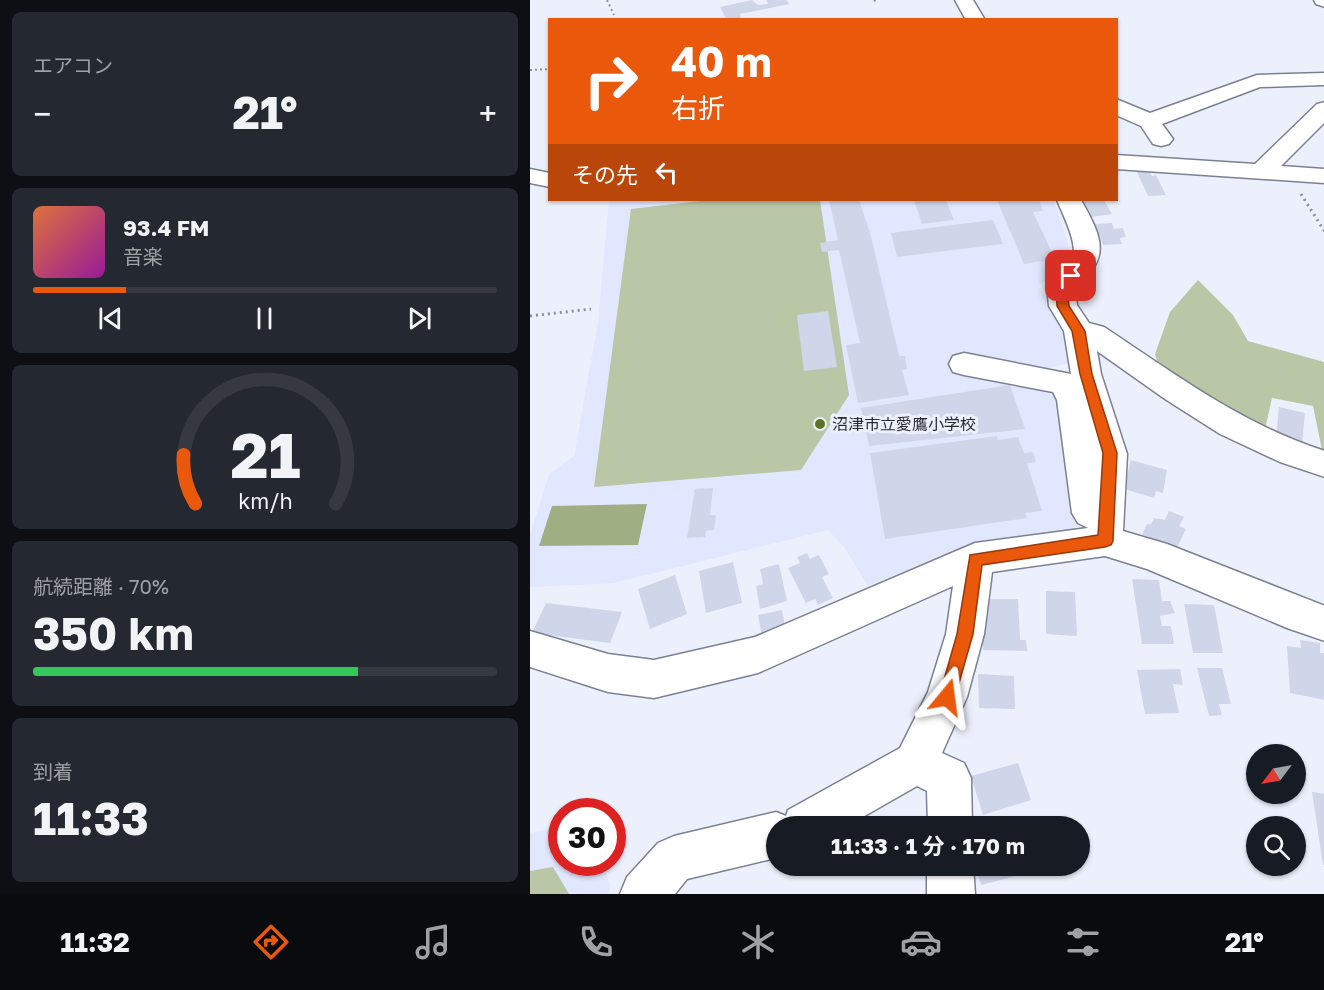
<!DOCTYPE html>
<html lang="ja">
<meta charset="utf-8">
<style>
:root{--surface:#171b24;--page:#242831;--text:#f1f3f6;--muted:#9ea1a6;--line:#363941;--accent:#ea580c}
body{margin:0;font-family:"Golos Text","Noto Sans JP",sans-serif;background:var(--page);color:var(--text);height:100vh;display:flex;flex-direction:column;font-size:22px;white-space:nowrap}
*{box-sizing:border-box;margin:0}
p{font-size:20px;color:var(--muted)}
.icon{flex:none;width:33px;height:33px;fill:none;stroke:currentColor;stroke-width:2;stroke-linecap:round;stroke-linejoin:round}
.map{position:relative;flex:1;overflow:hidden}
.sheet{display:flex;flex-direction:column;gap:12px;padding:12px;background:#0d0f14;width:530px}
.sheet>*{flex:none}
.top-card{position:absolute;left:18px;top:18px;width:570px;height:183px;border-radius:0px;box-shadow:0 2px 4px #0004;background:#ea580c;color:#fff;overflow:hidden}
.needle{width:39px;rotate:238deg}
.controls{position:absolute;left:716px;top:744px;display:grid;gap:12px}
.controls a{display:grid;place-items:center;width:60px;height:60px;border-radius:50%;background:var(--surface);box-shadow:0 2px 4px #0004;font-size:30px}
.speed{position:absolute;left:18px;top:798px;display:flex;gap:12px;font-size:30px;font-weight:700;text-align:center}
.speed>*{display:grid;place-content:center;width:78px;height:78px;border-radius:50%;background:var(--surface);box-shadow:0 2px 4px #0004;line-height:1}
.speed .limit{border:9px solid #d22;background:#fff;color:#111}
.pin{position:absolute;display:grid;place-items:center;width:51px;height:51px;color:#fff;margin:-26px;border-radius:12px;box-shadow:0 3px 9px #0006}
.me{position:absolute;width:66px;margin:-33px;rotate:16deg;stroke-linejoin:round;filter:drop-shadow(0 0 4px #0008)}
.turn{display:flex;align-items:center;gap:21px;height:126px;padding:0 24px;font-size:27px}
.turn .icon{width:78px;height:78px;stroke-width:2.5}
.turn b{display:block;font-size:42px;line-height:51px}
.then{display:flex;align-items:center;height:57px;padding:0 24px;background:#0003;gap:12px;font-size:22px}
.big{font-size:45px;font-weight:700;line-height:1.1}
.sheet .tile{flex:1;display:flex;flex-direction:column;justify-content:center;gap:9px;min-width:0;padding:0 21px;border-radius:9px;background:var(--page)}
.sheet .dial{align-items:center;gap:0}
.dial svg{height:156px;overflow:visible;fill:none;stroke:var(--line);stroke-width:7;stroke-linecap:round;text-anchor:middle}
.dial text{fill:var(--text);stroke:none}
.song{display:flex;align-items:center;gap:18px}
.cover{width:72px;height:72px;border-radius:9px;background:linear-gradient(135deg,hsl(20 70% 55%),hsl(300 70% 35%))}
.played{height:6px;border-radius:3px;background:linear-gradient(90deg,var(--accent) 20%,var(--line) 20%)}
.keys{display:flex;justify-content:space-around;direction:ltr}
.heat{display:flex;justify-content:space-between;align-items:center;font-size:33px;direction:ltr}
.charge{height:9px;border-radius:4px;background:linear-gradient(90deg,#34c759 70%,var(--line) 0)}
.trip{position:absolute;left:236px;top:816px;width:324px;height:60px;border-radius:30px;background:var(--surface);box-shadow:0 2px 4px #0004;font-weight:700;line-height:60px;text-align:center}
.tab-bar{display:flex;height:96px;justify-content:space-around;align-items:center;background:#090b0e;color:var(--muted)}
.tab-bar .icon{width:42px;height:42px}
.tab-bar .active{color:var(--accent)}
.tab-bar b{font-size:27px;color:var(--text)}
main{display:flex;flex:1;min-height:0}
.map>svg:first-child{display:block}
.built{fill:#e1e7fe}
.green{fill:#bac7a6}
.water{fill:#9faf83}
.building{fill:#d0d6ea}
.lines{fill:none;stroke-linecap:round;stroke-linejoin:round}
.minor-casing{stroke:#7b8093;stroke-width:3}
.path-far1{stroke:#8e919b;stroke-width:2;stroke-dasharray:2 3;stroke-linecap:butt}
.path{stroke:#8e919b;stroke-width:3;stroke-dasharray:2 4;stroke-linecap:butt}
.minor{fill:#fff;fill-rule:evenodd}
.route{fill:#ea580c;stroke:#983908;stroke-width:1.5}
.poi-dot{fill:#5d7426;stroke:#ecf0fc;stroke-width:2}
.labels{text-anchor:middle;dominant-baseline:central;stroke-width:6;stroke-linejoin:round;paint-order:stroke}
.poi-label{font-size:16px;fill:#2a2c34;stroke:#ecf0fc;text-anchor:start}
</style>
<main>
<section class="sheet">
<div class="tile"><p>エアコン</p>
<div class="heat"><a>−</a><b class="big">21°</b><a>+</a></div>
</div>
<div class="tile">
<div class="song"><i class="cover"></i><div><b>93.4 FM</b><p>音楽</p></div></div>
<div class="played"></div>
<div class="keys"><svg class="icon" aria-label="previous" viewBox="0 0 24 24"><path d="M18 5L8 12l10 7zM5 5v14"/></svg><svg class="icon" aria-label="pause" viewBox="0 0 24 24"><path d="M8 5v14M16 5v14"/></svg><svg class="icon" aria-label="next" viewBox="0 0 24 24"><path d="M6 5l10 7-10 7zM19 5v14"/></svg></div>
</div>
<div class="tile dial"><svg viewBox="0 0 100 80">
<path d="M14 69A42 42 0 1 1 86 69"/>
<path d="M14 69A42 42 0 0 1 8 44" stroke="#ea580c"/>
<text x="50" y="56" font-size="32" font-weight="700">21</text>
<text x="50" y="72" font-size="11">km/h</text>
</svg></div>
<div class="tile"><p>航続距離 · 70%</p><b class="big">350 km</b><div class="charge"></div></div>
<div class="tile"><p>到着</p><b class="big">11:33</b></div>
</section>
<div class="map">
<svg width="795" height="894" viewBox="0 0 795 894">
<rect width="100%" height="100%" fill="#ecf0fc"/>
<path class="built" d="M 79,200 L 524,200 L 543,261 L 508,286 L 534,327 L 539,363 L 513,370 L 516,390 L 525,392 L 549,534 L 411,555 L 338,586 L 314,547 L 298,530 L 84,583 L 0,587 L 0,535 L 19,474 L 44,456 L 68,322 Z
M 31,827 L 32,862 L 73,863 L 80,885 L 78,894 L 0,894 L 0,833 Z"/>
<path class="green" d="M 179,200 L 290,200 L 319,395 L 271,470 L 64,487 L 101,209 Z
M 668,280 L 703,315 L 718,341 L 794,362 L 794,451 L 792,450 L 783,406 L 742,398 L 734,434 L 631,374 L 625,354 L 640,312 Z
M 23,867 L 39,894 L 0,894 L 0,871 Z"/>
<path class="water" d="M 117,504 L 108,545 L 9,546 L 22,506 Z"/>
<path class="building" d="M 222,0 L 228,5 L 238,4 L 236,0 L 256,0 L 260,4 L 210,14 L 211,20 L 197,20 L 190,7 Z
M 619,171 L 622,176 L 626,175 L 636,195 L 618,196 L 607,172 Z
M 299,200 L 329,200 L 341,236 L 369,356 L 375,356 L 377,369 L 372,370 L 379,395 L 328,403 L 316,345 L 330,343 L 309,250 L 292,252 L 290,243 L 308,240 Z
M 384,200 L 416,200 L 424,220 L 392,224 Z
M 467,200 L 509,200 L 513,211 L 503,212 L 525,259 L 494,264 Z
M 552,200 L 574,200 L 582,214 L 561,217 Z
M 463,220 L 473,244 L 367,257 L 361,233 Z
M 582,223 L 584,229 L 593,228 L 596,237 L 590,238 L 592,244 L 573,245 L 565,224 Z
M 298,311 L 307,367 L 274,371 L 267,315 Z
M 480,385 L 495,429 L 339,446 L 331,408 Z
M 749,407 L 775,413 L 772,445 L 746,439 Z
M 467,436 L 468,440 L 488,437 L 494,453 L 503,452 L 506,462 L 497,463 L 512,511 L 495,513 L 497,518 L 355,539 L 340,453 Z
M 601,460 L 637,470 L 633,493 L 626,491 L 624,498 L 594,489 Z
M 183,488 L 180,515 L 186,515 L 184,530 L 176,531 L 175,537 L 157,538 L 165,489 Z
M 639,511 L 654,517 L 649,526 L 656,529 L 646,550 L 612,534 L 617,524 L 621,524 L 624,518 L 635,520 Z
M 277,553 L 280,559 L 289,555 L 299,574 L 292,577 L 303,598 L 288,605 L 285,599 L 276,603 L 258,568 L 270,563 L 267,557 Z
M 203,562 L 212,603 L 176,613 L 169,571 Z
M 249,564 L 257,601 L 230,609 L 226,586 L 233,584 L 230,569 Z
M 145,575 L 157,614 L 120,629 L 108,589 Z
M 602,579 L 629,580 L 632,601 L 640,601 L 645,613 L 630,616 L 632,626 L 641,626 L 644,644 L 612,644 Z
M 516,591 L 545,592 L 547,636 L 516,634 Z
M 452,599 L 488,599 L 490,640 L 496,640 L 497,651 L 453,650 Z
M 16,603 L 92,612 L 80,643 L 2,633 Z
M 654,604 L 684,605 L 693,653 L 663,653 Z
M 252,610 L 256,631 L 232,637 L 228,615 Z
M 770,640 L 790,643 L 790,653 L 795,653 L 795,700 L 760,693 L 757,646 L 771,648 Z
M 667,668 L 692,668 L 701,704 L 689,704 L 692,715 L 679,716 Z
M 650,669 L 653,685 L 643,684 L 649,713 L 615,714 L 607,670 Z
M 448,674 L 484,676 L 485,709 L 449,708 Z
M 488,763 L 501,800 L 453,815 L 441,776 Z
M 782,792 L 795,794 L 795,865 L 793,865 Z
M 482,818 L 484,826 L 454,826 Z
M 445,866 L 483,866 L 486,876 L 451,885 Z"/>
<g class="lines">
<g class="minor-casing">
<path id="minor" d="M 425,0 L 443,0 L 455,20 L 436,20 Z
M 784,0 L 795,0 L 795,7 L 786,4 Z
M 795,73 L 795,85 L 730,87 L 632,124 L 643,139 L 639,144 L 631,146 L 623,144 L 611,126 L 586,115 L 586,99 L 620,113 L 727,75 Z
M 795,102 L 795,122 L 751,166 L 795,169 L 795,183 L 586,169 L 586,155 L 725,164 L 787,104 Z
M 0,169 L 20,173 L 20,187 L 0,183 Z
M 527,200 L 551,200 C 572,237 582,258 545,288 L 547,305 L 559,323 L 574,327 C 645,374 713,425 795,451 L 795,477 L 750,462 L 690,434 L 635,399 L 567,351 L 571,374 L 597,454 L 593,531 L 637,544 L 795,606 L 795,641 L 757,628 L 617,569 L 575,556 L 462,572 L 454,634 L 437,697 L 412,753 L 434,763 L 441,778 L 442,826 L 398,826 L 397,791 L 387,786 L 317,826 L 246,826 L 246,858 L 157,879 L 145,894 L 90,894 L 97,877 L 128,843 L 144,836 L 246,812 L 256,816 L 258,810 L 370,748 L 398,692 L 416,634 L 423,586 L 228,673 L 124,698 L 78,692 L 0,667 L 0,631 L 78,654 L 124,660 L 225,637 L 445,543 L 558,528 L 548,523 L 542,513 L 527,400 L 523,392 L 434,375 L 423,372 L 419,364 L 423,356 L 434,353 L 541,374 L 534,331 L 519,306 L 517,285 C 523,275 534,271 541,262 C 551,248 532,213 527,200 Z
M 397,866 L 443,866 L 445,894 L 397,894 Z"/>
</g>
<path class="path-far1" d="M 77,0 L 84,15
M 344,0 L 346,2
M 0,70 L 20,69"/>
<path class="path" d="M 771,194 L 795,232
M 0,316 L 61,309"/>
<use href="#minor" class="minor"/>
</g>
<path class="route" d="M 541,273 L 547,276 L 537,286 L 539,306 L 555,331 L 562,374 L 587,453 L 583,541 L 581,545 L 575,547 L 452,565 L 443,634 L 425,697 L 423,703 L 417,705 L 411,703 L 409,697 L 427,634 L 440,555 L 568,535 L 573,453 L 550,374 L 542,331 L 527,306 L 526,285 Z"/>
<circle class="poi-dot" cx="290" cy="424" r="6"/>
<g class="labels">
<g class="poi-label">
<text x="302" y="424">沼津市立愛鷹小学校</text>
</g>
</g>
</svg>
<div class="controls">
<a><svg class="needle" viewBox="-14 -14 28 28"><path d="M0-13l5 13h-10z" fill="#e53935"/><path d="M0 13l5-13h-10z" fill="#9ea1a6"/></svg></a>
<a><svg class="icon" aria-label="search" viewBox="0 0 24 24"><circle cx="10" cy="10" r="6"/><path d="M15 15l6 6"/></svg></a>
</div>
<div class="speed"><div class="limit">30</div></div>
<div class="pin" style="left:541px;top:276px;background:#d93025"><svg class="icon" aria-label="arrive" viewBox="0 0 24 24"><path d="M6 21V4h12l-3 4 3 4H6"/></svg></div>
<svg class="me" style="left:417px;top:697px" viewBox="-20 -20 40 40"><path d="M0-17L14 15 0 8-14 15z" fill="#ea580c" stroke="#fff" stroke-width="4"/></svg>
<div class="trip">11:33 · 1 分 · 170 m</div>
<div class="top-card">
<div class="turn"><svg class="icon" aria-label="right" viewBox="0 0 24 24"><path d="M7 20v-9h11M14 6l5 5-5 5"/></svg><div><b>40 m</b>右折</div></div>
<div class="then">その先<svg class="icon" aria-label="left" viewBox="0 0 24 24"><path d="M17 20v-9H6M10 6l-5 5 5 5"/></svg></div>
</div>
</div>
</main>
<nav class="tab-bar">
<b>11:32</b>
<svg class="icon active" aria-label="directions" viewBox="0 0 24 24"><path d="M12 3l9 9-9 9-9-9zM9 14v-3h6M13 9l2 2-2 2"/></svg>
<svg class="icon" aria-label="music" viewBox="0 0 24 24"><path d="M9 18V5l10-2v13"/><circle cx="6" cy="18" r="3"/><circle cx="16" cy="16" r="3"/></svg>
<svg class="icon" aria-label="phone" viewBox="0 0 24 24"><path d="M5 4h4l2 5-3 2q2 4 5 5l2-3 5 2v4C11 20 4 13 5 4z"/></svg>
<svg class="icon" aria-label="climate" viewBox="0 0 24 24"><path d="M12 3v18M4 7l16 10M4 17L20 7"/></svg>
<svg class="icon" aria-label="car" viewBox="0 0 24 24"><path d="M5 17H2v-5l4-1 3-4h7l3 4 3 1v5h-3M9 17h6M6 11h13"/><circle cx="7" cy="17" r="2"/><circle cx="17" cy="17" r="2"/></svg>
<svg class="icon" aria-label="filters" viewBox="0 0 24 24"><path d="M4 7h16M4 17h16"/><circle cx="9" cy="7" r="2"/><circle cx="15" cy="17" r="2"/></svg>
<b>21°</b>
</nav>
